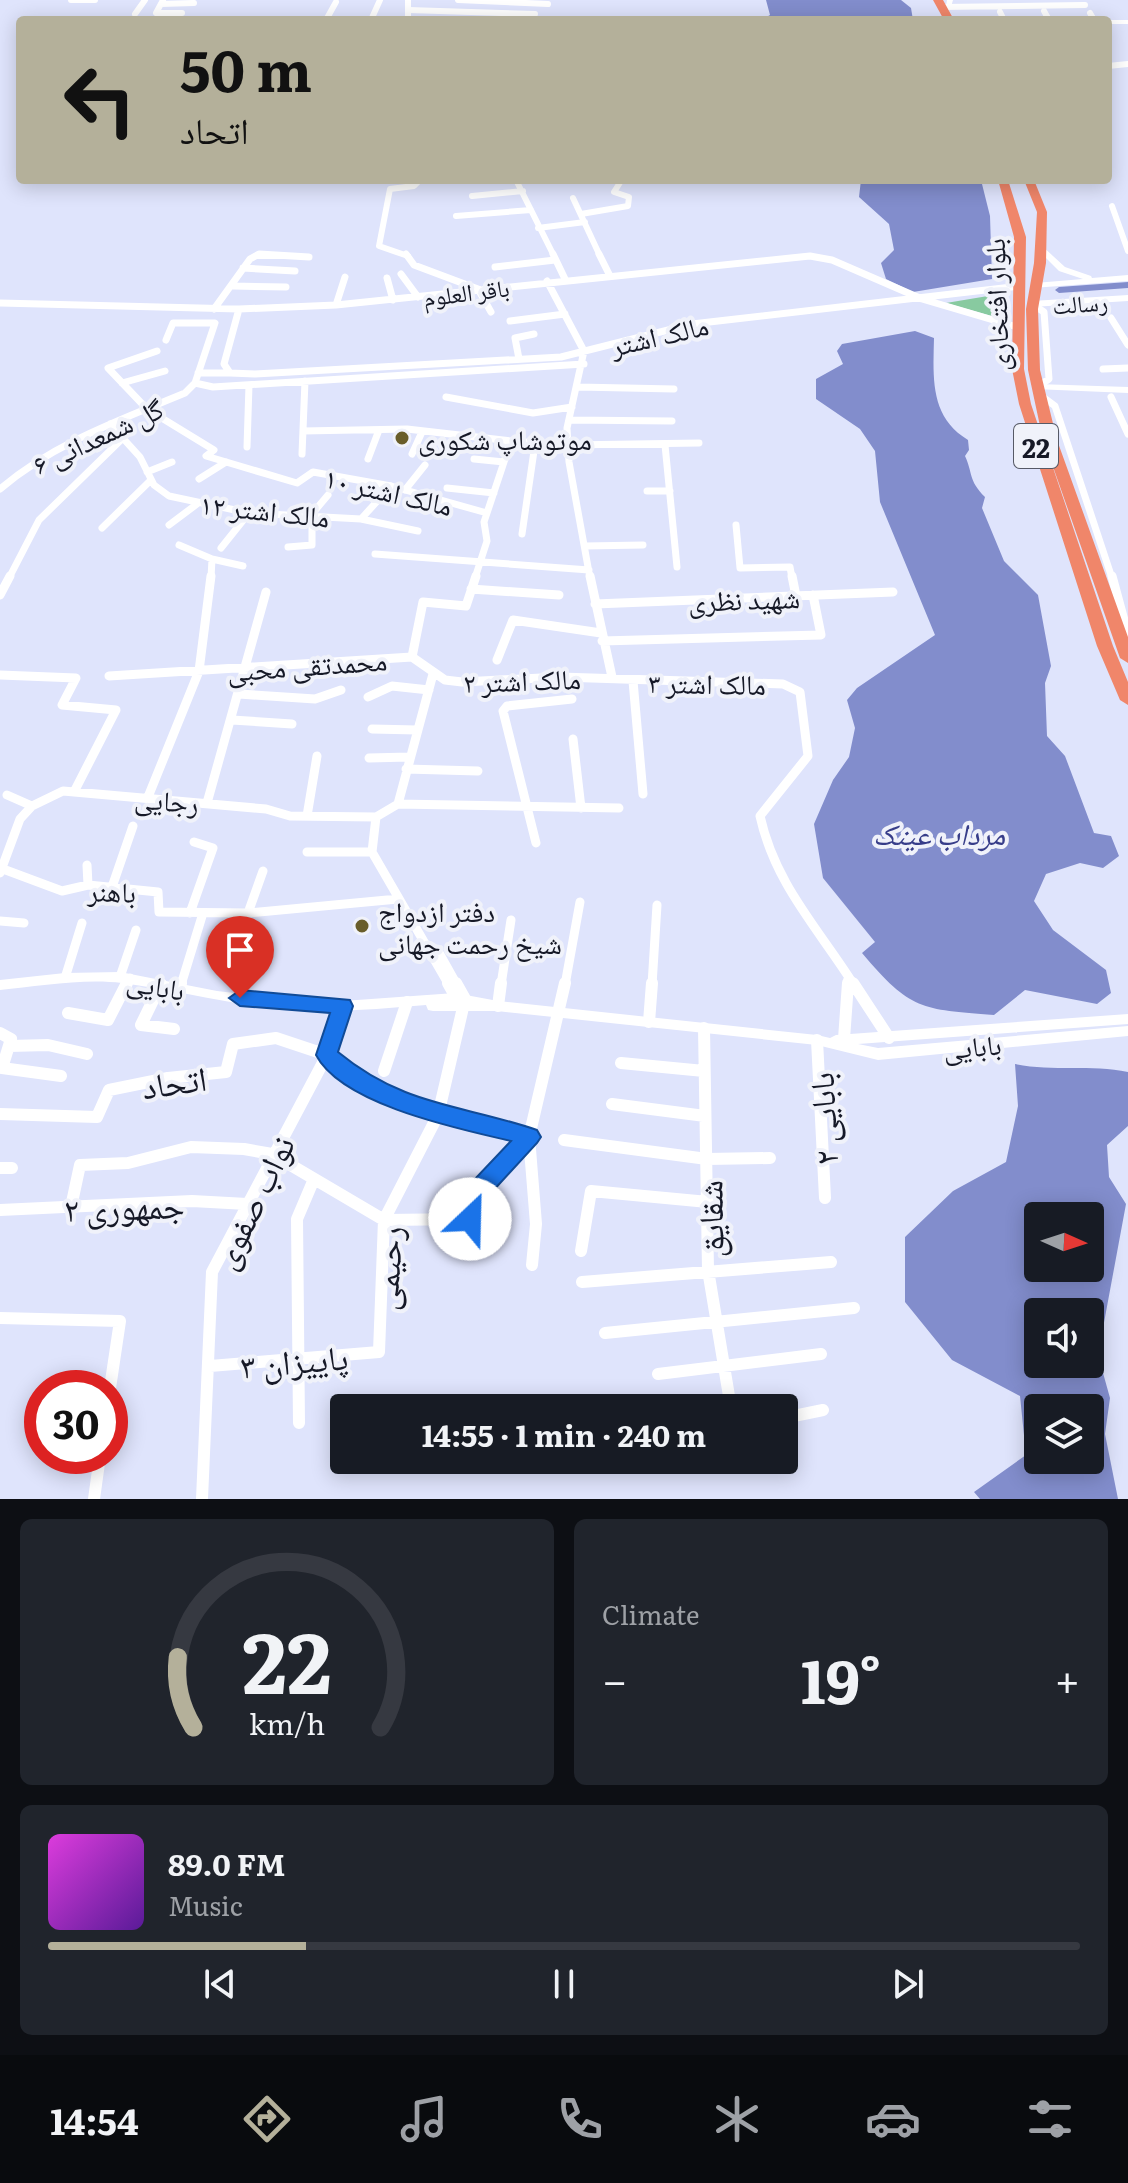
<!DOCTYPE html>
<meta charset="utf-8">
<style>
:root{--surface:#171b24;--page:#20242c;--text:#f1f3f6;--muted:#9ea1a6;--line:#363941;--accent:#b4b09a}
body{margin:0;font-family:Literata,"Noto Naskh Arabic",serif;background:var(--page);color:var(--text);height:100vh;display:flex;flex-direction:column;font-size:30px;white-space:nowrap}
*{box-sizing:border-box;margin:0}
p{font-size:26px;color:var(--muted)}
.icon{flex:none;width:44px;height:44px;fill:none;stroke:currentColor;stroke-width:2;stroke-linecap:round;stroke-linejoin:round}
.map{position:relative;height:1499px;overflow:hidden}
.side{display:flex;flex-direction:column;gap:20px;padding:20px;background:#0d0f14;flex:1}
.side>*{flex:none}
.banner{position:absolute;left:16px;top:16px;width:1096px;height:168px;border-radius:8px;box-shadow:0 4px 20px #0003;background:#b4b09a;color:#111;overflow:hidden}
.needle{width:52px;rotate:93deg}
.buttons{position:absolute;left:1024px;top:1202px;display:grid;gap:16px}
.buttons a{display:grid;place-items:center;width:80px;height:80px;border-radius:8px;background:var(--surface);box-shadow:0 4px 20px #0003;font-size:40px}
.speed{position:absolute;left:24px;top:1370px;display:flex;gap:16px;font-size:40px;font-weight:700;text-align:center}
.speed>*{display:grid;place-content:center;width:104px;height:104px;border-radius:50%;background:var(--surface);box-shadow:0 4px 20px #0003;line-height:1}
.speed .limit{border:12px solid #d22;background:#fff;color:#111}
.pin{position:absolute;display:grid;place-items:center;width:68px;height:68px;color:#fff;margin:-82px -34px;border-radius:50% 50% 50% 0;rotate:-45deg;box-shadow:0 0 8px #0007}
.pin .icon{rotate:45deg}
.me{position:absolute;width:88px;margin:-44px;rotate:24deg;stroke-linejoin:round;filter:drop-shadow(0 0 6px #0008)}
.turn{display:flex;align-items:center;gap:28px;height:168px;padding:0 32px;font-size:36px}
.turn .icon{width:104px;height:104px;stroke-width:2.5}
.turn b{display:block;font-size:56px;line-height:68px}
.big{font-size:60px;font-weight:700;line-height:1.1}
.side .widget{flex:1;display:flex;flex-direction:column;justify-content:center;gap:12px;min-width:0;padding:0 28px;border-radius:12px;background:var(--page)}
.side .dial{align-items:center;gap:0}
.dial svg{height:208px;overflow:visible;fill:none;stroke:var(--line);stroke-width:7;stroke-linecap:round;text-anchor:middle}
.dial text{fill:var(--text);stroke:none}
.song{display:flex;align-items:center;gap:24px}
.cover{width:96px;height:96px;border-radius:12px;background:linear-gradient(135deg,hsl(300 70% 55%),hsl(270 70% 35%))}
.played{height:8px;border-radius:4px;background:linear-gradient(90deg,var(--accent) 25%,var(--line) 25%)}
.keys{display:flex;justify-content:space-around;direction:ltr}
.heat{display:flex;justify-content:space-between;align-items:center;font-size:44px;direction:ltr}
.side .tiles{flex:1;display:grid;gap:20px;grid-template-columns:1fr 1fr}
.widget:last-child{grid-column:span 2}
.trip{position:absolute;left:330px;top:1394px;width:468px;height:80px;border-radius:8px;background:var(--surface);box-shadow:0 4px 20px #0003;font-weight:700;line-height:80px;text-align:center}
.tab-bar{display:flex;height:128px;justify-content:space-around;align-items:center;background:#090b0e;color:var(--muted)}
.tab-bar .icon{width:56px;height:56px}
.tab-bar .current{color:var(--accent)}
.tab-bar b{font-size:36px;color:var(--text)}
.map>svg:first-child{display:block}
.green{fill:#88caa0}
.water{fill:#828dcc;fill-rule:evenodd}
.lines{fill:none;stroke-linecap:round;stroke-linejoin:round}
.canal{fill:#828dcc;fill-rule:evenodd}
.street-far3{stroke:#fff;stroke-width:6}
.street-far2{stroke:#fff;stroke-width:7}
.street-far1{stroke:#fff;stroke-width:9}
.street{stroke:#fff;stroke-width:12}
.secondary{fill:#fff;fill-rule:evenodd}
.highway{fill:#f0866a;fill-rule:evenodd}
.route{fill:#1a73e8;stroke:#114b97;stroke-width:2}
.poi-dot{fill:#695d2a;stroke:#f0f2fa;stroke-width:3}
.labels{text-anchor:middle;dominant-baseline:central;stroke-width:8;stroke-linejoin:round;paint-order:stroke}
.far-street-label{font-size:24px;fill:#161927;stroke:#f0f2fa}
.shield{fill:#f0f2fa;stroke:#575a66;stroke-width:2}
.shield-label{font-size:26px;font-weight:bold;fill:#161927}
.street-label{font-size:28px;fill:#161927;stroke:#f0f2fa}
.poi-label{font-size:28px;fill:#161927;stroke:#f0f2fa;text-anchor:start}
.water-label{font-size:30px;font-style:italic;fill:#373d89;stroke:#f0f2fa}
.near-street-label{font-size:34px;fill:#161927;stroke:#f0f2fa}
</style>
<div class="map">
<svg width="1128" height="1499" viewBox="0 0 1128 1499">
<rect width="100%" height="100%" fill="#dfe4fc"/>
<path class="green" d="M 994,295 L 997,303 L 1002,304 L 1002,319 L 946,303 Z"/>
<path class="water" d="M 766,0 L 901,0 L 911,8 L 913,20 L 761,20 L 770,15 Z
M 861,180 L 981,180 L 990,216 L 992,279 L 913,292 L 886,279 L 881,263 L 894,250 L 889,224 L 859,197 Z
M 915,331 L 934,338 C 933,379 930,417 968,440 L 969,450 L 965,456 C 973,473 968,480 985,497 L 982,508 L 1004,561 L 1038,595 L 1051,666 L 1045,683 L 1047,736 L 1065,756 L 1094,833 L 1111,836 L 1119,856 L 1103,868 L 1080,863 L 1046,874 L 1034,901 L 1053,930 L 1106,970 L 1111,993 L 1097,1004 L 1025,990 L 994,1015 C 921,1009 911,1011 862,953 L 875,942 L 823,878 L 814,824 L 833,780 L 849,757 L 855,728 L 847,700 L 857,688 L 935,635 L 880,502 L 875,451 L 860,429 L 816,399 L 816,379 L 843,364 L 837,351 L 842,344 Z
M 1015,1064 C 1053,1072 1091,1064 1128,1072 L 1128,1126 L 1107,1145 L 1109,1177 L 1126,1204 L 1098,1355 L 1110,1398 L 1105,1434 L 1118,1499 L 980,1499 L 974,1492 L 1026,1455 L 1020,1396 L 952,1360 L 905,1302 L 905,1237 L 953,1191 L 1006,1162 L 1018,1106 ZM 1038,1216 L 1090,1216 L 1090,1268 L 1038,1268 ZM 1038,1312 L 1090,1312 L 1090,1364 L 1038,1364 ZM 1038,1408 L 1090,1408 L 1090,1460 L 1038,1460 Z"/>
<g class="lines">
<path class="canal" d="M 1128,282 L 1128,288 L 1059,293 L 1055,290 L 1059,287 Z"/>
<path class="street-far3" d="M 71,0 L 95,0
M 163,0 L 156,13 L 182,13
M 458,0 L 548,4
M 161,4 L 194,3
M 941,7 L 1085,5
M 408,10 L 535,14
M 1044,11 L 1049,20
M 1000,12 L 1004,20
M 1090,13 L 1094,20
M 135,14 L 145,0
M 326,20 L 336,2
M 371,20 L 380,0
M 1108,66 L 1128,64
M 516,180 L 554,256
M 472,196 L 523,191
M 573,198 L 600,256
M 1112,206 L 1128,251
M 581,214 L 628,206 L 629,197 L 614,192 L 621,181
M 456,216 L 531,210
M 538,228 L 585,222
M 256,256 L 288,256
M 408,256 L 379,246 L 390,189 L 414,186 L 420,180"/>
<path class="street-far2" d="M 406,254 L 414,265 L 478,289 L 491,312
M 553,254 L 565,279
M 599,254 L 609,274
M 495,267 L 555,260
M 243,268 L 295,271
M 401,274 L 418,297
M 387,278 L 393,300
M 547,281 L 584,351 L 567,428 L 569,462 L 590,578
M 233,286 L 286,287
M 0,303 L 239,309 L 336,305 L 810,256 L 832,260 L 922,299 L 1017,327
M 1032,304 L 1044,312 L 1049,379 L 1037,387
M 336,305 L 345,277
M 214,309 L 250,259 L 259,254 L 309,257
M 239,309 L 224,364 L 230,373 L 255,374 L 561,357 L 692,324 L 1021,286
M 1111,318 L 1128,345
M 510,321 L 565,314
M 157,351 L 108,368 L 147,409 L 214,450 L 206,456 L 297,483 L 313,472 L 391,486 L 487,513
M 519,359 L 515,338 L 534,334
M 1103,369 L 1128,368
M 198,373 L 230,373
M 122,383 L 165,371
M 195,383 L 213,387 L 584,364
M 578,387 L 674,389
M 1039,394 L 1055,406 L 1112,578
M 446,397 L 533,413 L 572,407
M 1111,397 L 1128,434
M 569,420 L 672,421
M 110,424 L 140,457 L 154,485 L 169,496 L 249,513 L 361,519 L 418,531
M 303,431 L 407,429 L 511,441
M 665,445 L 677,567
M 247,447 L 249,385
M 302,454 L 305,381
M 412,454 L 422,432
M 368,459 L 379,430
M 474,459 L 504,462
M 147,472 L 172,462
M 199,479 L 226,462
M 447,488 L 494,493
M 0,489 C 54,443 120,420 185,393 L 195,383 L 215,323 L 173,323 L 166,340
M 405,490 L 425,465
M 647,491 L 670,491
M 361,519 L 391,486
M 169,525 L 197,504
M 736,525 L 740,568 L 790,567 L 792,578
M 102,528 L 151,480
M 522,534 L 535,444
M 179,545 L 212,559 L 243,566
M 585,546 L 643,545
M 288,547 L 312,545 L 312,514 L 328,495
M 221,548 L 249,513
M 375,554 L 589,570
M 9,578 L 39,520 L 123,438
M 211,578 L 212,559
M 475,578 L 487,541 L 484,522 L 511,441 L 568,445 L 699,443"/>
<path class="street-far1" d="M 590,576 L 612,677
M 792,576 L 796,596
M 1112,576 L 1128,635
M 471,589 L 559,595
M 0,595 L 10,576
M 595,604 L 893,592
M 602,641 L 821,635 L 813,595
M 412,657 L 423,602 L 466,606 L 476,576
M 497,660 L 513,620 L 601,633
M 433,674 L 398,804 L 376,817 L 372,852 L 449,985
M 0,675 L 76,678 L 62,705 L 116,710 L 74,792
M 109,676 L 412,657 L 445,680 L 462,682 L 560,677 L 783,684 L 800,692 L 808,756 L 760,816 C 775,884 818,928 854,985
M 633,681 L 643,794
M 239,694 L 315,699 L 341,690
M 368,697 L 392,686 L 429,690
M 232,720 L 292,724
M 372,729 L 417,730
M 573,739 L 581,808
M 369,758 L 409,757
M 406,769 L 478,771
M 7,795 L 32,806
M 148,797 L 199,671 L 211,576
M 207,803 L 266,592
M 398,804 L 619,808
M 307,816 L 317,756
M 536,843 L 503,711 L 507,706 L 572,699
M 307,852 L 372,852
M 87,865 L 88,885
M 3,869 L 62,891 L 88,885 L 158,892 L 159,912 L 248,913 L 398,899
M 0,873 L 20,819 L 32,806 L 63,791 L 266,809 L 290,816 L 376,817
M 112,887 L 133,826
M 190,913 L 213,848 L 194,842
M 248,913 L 263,871
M 0,921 L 24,923
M 428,945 L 438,951 L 457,985
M 120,977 L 136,930
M 65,978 L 82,923
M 126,985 L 130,978
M 181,985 L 203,913
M 501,985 L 511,920
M 565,985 L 580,902
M 652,985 L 657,905
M 848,985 L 848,978"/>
<path class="street" d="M 448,983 L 458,1001
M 853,983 L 889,1038
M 161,984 L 141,1025 L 174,1029
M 180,988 L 181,983
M 498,1006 L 501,983
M 68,1013 L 108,1020 L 127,983
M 649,1022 L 652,983
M 704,1028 L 708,1270 L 731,1408
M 0,1033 L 11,1039 L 2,1068 L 61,1076
M 844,1039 L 848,983
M 817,1040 L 825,1198
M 9,1046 L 48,1045 L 87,1054
M 621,1063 L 704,1071
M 384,1071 L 407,1002
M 612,1104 L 705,1116
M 0,1114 L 97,1117 L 109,1090 L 168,1078 L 226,1072 L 233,1044 L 276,1038 L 327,1055 L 355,1079 L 400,1102 L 529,1137 L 536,1224 L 532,1265
M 564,1140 L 707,1159 L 770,1158
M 0,1168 L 12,1168
M 71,1207 L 80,1165 L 128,1163 L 191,1147 L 244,1149 L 272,1154 L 384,1220 L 470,1219 L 481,1188 L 529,1137 L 565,983
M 0,1210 L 192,1201 L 247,1204
M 581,1251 L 591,1191 L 708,1202
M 582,1282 L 831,1262
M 0,1318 L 120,1321 L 110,1388
M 605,1333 L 854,1308
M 210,1366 L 379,1352 L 384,1220 L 438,1115 L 465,999 L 456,983
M 658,1374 L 821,1354
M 784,1418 L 823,1410
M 299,1423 L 297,1219 L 314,1179
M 94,1499 L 100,1456
M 202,1499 L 212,1272 L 327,1055 L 343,1006"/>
<path class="secondary" d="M 405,0 L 411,0 L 411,20 L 405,20 Z
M 947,0 L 953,0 L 951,7 L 946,6 Z
M 1108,20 L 1128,20 L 1128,24 L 1108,24 Z
M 1041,245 L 1065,267 L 1091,276 L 1092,278 L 1128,275 L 1128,281 L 1032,288 L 1032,284 L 1035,283 L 1083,279 L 1059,271 L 1038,250 L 1038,246 Z
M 1128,295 L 1128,301 L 1032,307 L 1028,304 L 1032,301 Z
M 1037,384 L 1128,387 L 1128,393 L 1034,389 L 1032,387 Z
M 120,972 L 217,991 L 285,999 L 343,1001 L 455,993 L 498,1001 L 817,1035 L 830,1038 L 836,1035 L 1128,1014 L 1128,1024 L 858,1044 L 878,1048 L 1128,1026 L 1128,1036 L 878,1060 L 817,1045 L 497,1011 L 433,1011 L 428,1010 L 426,1005 C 379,1009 333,1013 286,1009 C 229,1005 177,990 122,983 C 86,978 37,986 0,990 L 0,980 L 65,973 Z"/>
<path class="highway" d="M 933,0 L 943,0 L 954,20 L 944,20 Z
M 998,180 L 1008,180 L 1026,237 L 1024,369 L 1031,404 L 1043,440 L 1028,370 L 1026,309 L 1034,263 L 1037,212 L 1024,180 L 1034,180 L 1047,212 L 1046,263 L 1038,309 L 1040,370 L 1057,440 L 1128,637 L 1128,663 L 1120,658 L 1044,441 L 1113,646 L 1128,682 L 1128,705 L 1120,700 L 1097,646 L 1019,404 L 1012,369 L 1014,237 Z"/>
</g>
<path class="route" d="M 240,990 L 350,1000 L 353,1006 L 338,1052 C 405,1107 461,1104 537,1130 L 541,1137 L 537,1143 L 491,1193 L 478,1226 L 470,1229 L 462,1226 L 458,1219 L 473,1181 L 511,1141 C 460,1129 342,1105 316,1055 L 330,1013 L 240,1006 L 229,998 Z"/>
<g class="poi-dot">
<circle cx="402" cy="438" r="8"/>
<circle cx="362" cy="926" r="8"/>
</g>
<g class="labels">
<g class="far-street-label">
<text transform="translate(466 291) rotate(-7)">باقر العلوم</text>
<text transform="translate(1080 302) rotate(-4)">رسالت</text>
</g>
<rect class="shield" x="1014" y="424" width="44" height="44" rx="6"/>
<g class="shield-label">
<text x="1036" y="446">22</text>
</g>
<g class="street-label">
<text transform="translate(995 305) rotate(-92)">بلوار افتخاری</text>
<text transform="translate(659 334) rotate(-13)">مالک اشتر</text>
<text transform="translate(97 435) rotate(-25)">گل شمعدانی ۶</text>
<text transform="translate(389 490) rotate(13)">مالک اشتر ۱۰</text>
<text transform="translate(265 509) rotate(6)">مالک اشتر ۱۲</text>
<text transform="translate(744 598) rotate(-2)">شهید نظری</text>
<text transform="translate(307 664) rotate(-4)">محمدتقی محبی</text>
<text transform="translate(522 679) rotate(-2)">مالک اشتر ۲</text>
<text transform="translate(707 682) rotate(1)">مالک اشتر ۳</text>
<text transform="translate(167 799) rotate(5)">رجایی</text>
<text transform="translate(112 890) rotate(2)">باهنر</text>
<text transform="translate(156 984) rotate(10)">بابایی</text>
<text transform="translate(972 1045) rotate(-5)">بابایی</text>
</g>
<g class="poi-label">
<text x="418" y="438">موتوشاپ شکوری</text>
<text x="378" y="910">دفتر ازدواج<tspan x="378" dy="32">شیخ رحمت جهانی</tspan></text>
</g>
<g class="water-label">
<text x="939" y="832">مرداب عینک</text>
</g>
<g class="near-street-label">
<text transform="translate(174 1080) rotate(-8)">اتحاد</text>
<text transform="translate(821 1119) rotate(-93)">بابایی ۲</text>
<text transform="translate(251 1201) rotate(-64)">نواب صفوی</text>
<text transform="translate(124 1205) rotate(-2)">جمهوری ۲</text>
<text transform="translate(708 1219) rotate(-91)">شقایق</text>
<text transform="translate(385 1268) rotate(-86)">رحیمی</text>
<text transform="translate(294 1359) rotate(-5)">پاییزان ۳</text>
</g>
</g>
</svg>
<div class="buttons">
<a><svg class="needle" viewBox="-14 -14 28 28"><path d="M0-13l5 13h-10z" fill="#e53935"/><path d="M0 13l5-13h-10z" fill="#9ea1a6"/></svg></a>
<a><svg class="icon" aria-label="sound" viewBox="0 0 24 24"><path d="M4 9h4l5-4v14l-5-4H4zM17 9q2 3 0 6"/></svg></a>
<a><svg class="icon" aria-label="layers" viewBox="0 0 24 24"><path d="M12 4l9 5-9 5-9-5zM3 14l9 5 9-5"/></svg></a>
</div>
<div class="speed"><div class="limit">30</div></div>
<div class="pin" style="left:240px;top:998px;background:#d93025"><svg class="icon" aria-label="arrive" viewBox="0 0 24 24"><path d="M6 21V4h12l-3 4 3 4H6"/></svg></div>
<svg class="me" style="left:470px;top:1219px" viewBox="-20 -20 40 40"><circle r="19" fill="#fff"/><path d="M0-13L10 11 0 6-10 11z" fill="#1a73e8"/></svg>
<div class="trip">14:55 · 1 min · 240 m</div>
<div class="banner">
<div class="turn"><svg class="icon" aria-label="left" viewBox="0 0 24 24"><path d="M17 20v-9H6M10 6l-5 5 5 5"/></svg><div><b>50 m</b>اتحاد</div></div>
</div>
</div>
<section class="side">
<div class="tiles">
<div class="widget dial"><svg viewBox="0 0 100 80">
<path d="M14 69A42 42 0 1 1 86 69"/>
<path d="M14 69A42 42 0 0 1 8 42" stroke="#b4b09a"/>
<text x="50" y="56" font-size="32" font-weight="700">22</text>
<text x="50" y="72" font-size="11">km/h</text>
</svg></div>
<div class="widget"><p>Climate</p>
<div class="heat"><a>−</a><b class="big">19°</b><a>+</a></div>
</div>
<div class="widget">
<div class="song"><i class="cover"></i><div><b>89.0 FM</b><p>Music</p></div></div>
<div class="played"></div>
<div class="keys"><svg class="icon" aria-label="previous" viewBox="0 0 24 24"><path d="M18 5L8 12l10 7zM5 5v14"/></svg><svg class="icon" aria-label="pause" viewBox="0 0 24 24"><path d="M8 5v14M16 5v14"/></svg><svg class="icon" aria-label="next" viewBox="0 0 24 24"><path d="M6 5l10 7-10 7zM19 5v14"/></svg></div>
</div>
</div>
</section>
<nav class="tab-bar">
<b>14:54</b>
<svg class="icon current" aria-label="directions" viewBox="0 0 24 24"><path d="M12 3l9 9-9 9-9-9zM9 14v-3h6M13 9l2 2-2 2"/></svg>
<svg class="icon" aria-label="music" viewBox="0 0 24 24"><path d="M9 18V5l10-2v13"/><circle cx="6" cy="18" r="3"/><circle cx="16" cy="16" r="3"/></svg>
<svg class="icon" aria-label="phone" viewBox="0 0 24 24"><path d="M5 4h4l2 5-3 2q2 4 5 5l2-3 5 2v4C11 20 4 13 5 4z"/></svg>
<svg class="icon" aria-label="climate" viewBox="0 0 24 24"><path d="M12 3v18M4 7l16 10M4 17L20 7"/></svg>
<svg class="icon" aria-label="car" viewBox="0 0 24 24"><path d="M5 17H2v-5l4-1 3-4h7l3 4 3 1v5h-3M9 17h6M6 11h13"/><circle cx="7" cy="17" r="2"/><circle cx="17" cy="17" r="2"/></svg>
<svg class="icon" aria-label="filters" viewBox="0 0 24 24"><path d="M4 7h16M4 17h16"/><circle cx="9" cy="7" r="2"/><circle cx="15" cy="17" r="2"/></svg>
</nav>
